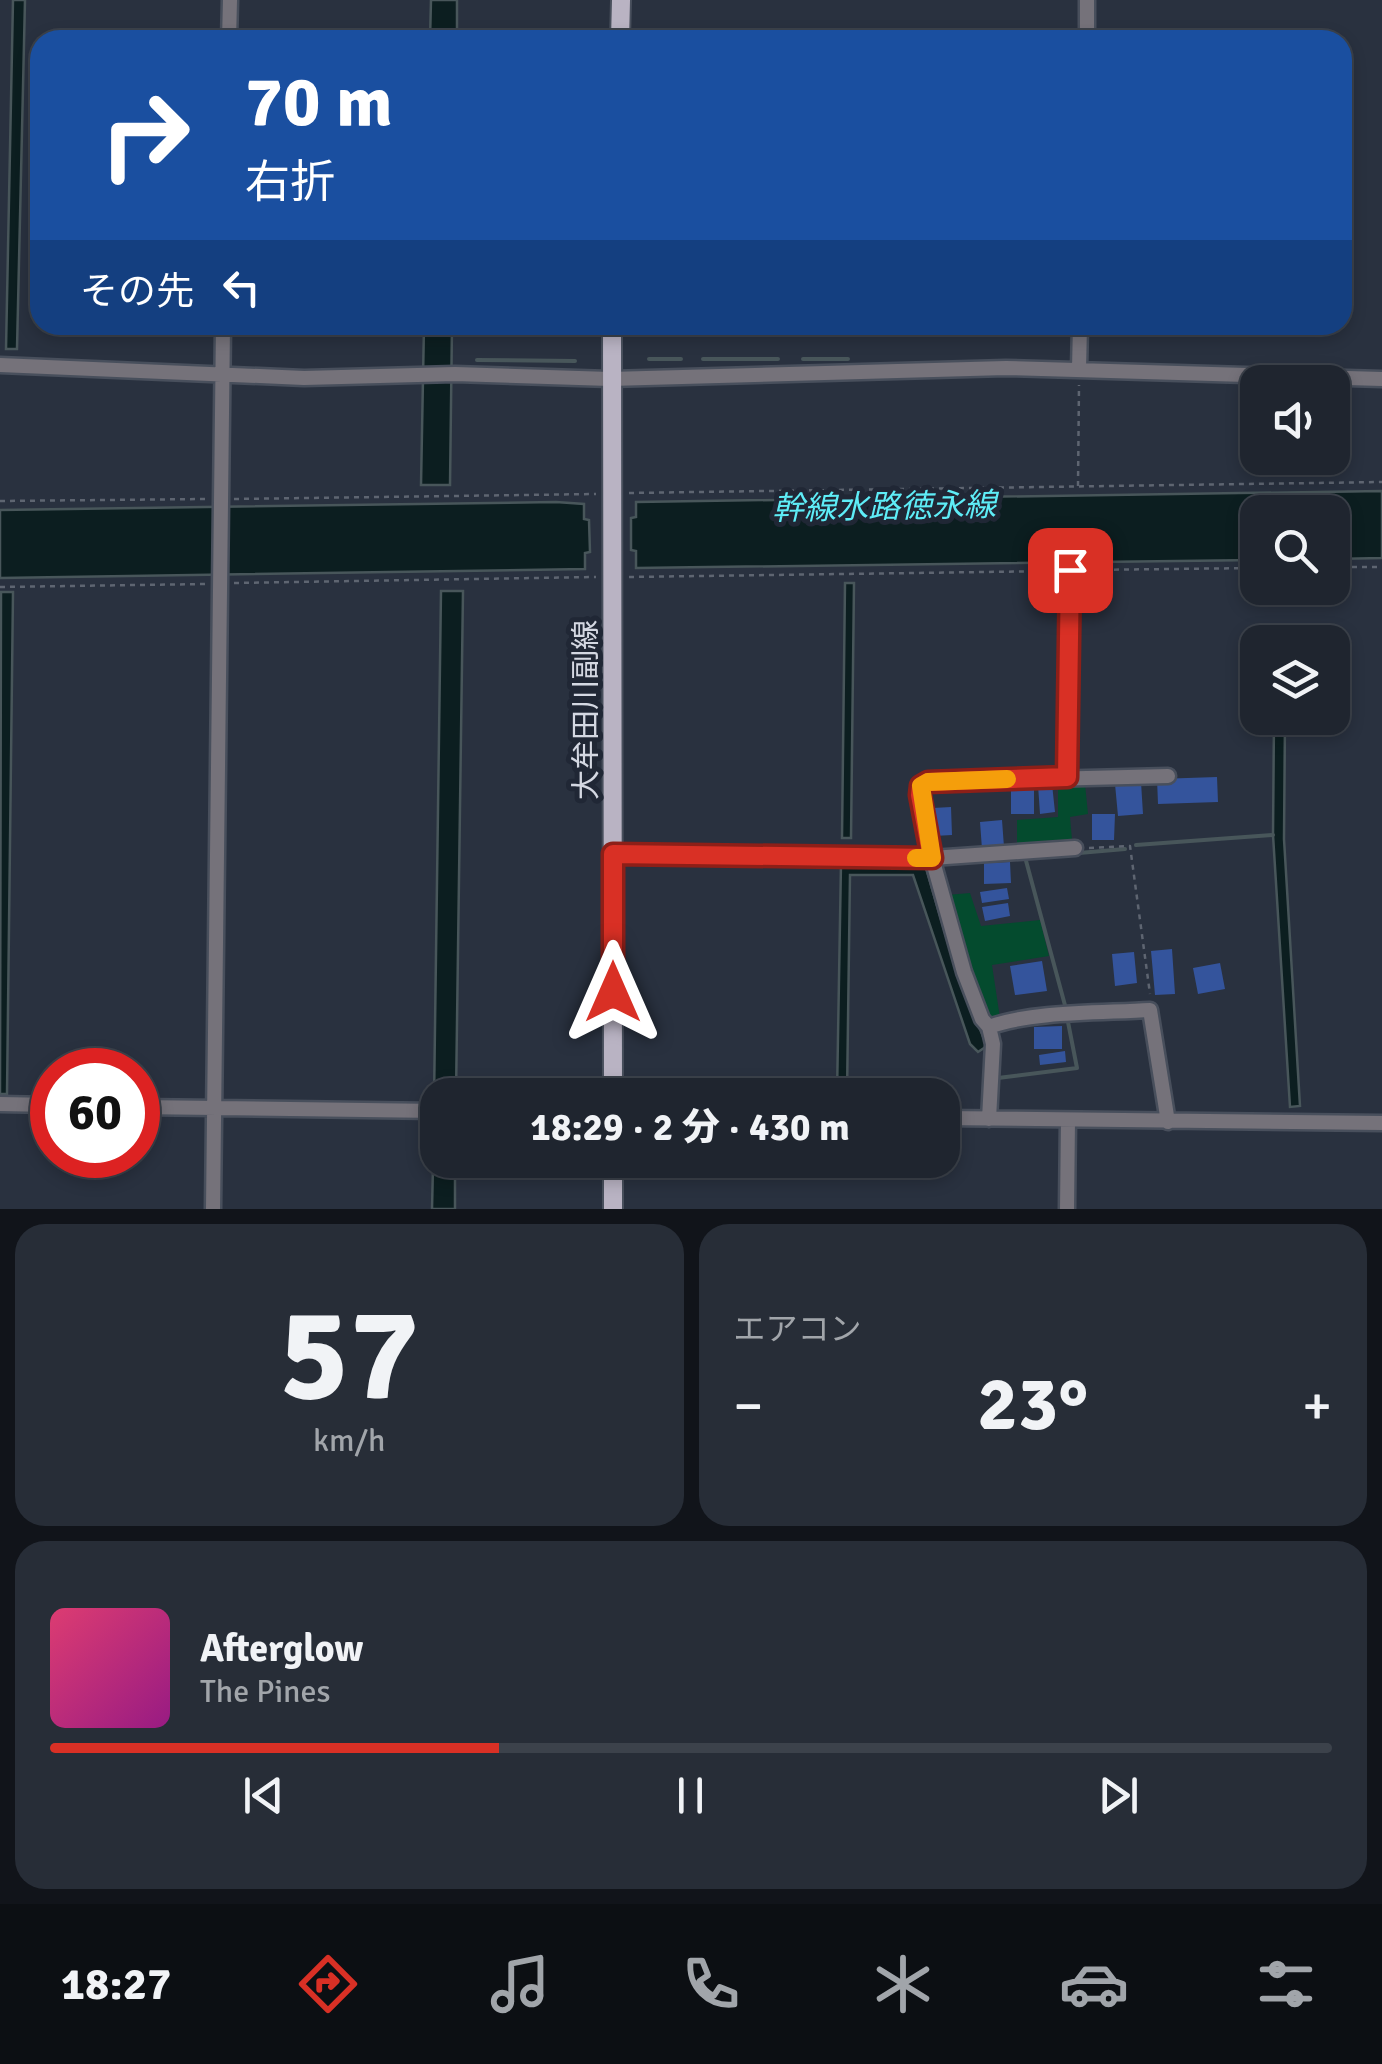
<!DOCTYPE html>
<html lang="ja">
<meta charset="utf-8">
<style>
:root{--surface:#1f252f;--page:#272d37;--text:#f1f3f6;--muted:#a1a5aa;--line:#3c424b;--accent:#d93025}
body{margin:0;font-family:Signika,"Noto Sans JP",sans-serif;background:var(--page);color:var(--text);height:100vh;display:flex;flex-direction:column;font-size:38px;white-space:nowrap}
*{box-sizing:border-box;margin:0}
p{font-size:32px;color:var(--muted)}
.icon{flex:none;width:55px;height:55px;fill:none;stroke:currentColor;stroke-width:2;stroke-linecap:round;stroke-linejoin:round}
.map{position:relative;height:1209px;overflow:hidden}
.sheet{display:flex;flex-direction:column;gap:15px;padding:15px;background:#11141a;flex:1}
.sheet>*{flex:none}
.hud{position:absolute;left:30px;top:30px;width:1322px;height:305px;border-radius:30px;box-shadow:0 5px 15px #0003,0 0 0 2px var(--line);background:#1a4fa0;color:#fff;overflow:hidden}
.fabs{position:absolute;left:1240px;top:365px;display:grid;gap:20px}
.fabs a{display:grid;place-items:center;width:110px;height:110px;border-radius:20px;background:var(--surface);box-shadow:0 5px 15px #0003,0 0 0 2px var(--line);font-size:50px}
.speed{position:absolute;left:30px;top:1048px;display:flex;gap:20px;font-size:50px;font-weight:700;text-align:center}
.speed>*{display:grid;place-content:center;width:130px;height:130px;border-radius:50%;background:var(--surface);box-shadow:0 5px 15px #0003,0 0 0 2px var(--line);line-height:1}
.speed .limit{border:15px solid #d22;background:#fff;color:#111}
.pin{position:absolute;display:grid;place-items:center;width:85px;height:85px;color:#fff;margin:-42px;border-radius:20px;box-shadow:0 5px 15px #0006}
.me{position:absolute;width:110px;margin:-55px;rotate:0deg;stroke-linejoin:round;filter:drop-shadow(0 0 8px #0008)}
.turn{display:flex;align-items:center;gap:35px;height:210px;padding:0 50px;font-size:45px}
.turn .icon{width:130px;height:130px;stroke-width:2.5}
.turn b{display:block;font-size:70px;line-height:85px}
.then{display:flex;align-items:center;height:95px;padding:0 50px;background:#0003;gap:20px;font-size:38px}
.big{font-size:75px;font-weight:800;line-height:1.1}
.sheet .widget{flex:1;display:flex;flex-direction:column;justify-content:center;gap:15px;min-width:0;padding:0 35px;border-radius:30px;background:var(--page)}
.sheet .dial{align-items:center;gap:0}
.dial b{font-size:130px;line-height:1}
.song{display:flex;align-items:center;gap:30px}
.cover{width:120px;height:120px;border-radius:15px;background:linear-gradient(135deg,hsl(340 70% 55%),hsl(310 70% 35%))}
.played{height:10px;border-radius:5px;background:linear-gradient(90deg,var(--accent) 35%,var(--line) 35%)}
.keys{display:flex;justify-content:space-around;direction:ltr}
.heat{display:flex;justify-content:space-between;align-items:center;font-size:55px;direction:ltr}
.sheet .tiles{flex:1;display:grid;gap:15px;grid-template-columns:1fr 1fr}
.widget:last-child{grid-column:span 2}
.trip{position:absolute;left:420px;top:1078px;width:540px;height:100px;border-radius:30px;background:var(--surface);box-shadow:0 5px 15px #0003,0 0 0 2px var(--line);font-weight:800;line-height:100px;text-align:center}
.tabs{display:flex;height:160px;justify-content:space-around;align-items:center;background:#0c0f13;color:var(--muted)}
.tabs .icon{width:70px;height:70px}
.tabs .on{color:var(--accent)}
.tabs b{font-size:45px;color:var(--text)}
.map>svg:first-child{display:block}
.green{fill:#044b2e}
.water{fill:#0c1e20;stroke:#48565a;stroke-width:2.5}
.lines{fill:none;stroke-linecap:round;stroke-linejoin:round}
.stream{stroke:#48565a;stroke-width:4}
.building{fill:#34549c}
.minor-casing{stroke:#484f5c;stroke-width:19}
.major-casing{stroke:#484f5c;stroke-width:22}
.path{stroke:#5e6571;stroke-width:2.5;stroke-dasharray:5 5;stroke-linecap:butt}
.minor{stroke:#75727a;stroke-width:14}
.major{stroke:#b9b3c3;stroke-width:18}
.route-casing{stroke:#8d1f18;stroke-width:25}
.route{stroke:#d93025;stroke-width:18}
.slow{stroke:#f59e0b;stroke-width:18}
.labels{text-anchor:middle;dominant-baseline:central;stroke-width:10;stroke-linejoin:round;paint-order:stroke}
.street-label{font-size:30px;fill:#d4d8e2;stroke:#202735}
.water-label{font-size:32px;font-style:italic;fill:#5eedf7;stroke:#202735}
</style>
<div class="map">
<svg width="1382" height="1209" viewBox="0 0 1382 1209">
<rect width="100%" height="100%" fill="#29313f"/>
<path class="green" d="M 1058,782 L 1085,784 L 1088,814 L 1070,817 L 1072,840 L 1017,848 L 1017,820 L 1058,817 Z
M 970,893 L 981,926 L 1040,920 L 1049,956 L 992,965 L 1000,1018 L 988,1018 L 947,895 Z"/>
<path class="water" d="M 13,0 L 25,0 L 17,349 L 6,349 Z
M 431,0 L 457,0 L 457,40 L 430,40 Z
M 424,325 L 452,325 L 450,485 L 421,485 Z
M 1382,491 L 1382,558 L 1333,559 L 1332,512 L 1258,512 L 1257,560 L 636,568 L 636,551 L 631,550 L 631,518 L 636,517 L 636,502 Z
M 556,502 L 584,504 L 584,519 L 589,520 L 590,552 L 585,553 L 585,569 L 0,578 L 0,510 Z
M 845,583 L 854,583 L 851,838 L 842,838 Z
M 441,591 L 463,591 L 456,1095 L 438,1095 L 437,1100 L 434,1100 Z
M 1,592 L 13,592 L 7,1094 L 0,1094 Z
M 1274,718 L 1285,718 L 1284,839 L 1300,1106 L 1290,1107 L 1273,835 Z
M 841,863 L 925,865 L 958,977 L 987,1046 L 978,1052 L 970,1044 L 913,875 L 850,875 L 847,1095 L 837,1095 Z
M 434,1124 L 437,1124 L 438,1160 L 455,1160 L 455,1209 L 432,1209 Z"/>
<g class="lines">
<path class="stream" d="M 649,359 L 681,359
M 703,359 L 778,359
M 803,359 L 848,359
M 477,360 L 575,361
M 1136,845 L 1273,835
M 1079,853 L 1125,849
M 1025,857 L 1066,1009
M 998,1078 L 1077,1068 L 1068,1022"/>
</g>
<path class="building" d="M 1217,777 L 1218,802 L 1158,804 L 1157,779 Z
M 1141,782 L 1143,814 L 1118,816 L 1115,784 Z
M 1052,784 L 1055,812 L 1040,814 L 1038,785 Z
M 1011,787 L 1034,787 L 1034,814 L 1011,814 Z
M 951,807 L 952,835 L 934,836 L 933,808 Z
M 1092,814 L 1115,814 L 1114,840 L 1092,840 Z
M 1002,820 L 1004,847 L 982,849 L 980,822 Z
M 1010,862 L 1011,883 L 984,884 L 984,863 Z
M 1007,888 L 1009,899 L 982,903 L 980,892 Z
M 1008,903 L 1010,916 L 985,921 L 982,907 Z
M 1172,949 L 1175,994 L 1155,995 L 1151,951 Z
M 1134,952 L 1137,983 L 1115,986 L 1112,954 Z
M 1042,961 L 1047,991 L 1015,995 L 1010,966 Z
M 1220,963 L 1225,989 L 1198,994 L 1193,968 Z
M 1062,1026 L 1062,1049 L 1034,1049 L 1034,1027 Z
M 1065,1051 L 1066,1062 L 1040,1065 L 1039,1055 Z"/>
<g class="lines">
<g class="minor-casing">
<path id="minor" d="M 229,40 L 230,0
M 1087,40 L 1087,0
M 0,365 L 304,378 L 455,374 L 610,379 L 1006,368 L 1382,379
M 1079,369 L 1080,325
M 1067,777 L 1069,570
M 1075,848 L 932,858 L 921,786 L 927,782 L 1168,776
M 613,854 L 932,858 L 964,972 L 982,1019 L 989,1027 L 993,1044 L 989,1119
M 989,1027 C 1031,1011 1104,1013 1150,1010 L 1168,1122
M 0,1104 L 52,1105
M 138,1107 L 438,1111
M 942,1118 L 1382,1123
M 213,1209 L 223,325
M 1067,1209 L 1068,1120"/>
</g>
<g class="major-casing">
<path id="major" d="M 620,40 L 621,0
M 612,325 L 613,1095
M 613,1160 L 613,1209"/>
</g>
<path class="path" d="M 1078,486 L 1079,385
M 629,493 L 1382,482
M 234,499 L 596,494
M 0,501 L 206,499
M 1332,567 L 1382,567
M 1084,570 L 1258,568
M 629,577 L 1056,571
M 234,583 L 596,577
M 0,587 L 206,584
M 1089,848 L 1130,846 L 1150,994"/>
<use href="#minor" class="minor"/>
<use href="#major" class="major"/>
</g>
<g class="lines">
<g class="route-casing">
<path id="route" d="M 613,992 L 613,854 L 932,858 L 920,795 L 921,786 L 928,782 L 1067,777 L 1070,570"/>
</g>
<use href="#route" class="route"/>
<path class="slow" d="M 916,858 L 932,858 L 921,786 L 928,782 L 1007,779"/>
</g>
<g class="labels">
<g class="street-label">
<text transform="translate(586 710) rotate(-90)">大牟田川副線</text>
</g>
<g class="water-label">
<text transform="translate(884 507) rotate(-1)">幹線水路徳永線</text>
</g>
</g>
</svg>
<div class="fabs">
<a><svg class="icon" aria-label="sound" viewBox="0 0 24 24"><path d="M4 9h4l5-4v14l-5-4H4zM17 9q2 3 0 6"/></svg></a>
<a><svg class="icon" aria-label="search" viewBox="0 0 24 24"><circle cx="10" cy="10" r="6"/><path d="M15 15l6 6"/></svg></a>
<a><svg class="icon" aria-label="layers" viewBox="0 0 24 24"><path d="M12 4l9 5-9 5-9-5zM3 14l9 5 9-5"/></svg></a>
</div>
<div class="speed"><div class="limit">60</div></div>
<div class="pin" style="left:1070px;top:570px;background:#d93025"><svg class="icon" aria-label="arrive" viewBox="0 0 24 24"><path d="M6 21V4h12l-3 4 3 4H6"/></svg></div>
<svg class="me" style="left:613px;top:992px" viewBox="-20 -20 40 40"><path d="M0-17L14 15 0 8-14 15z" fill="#d93025" stroke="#fff" stroke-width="4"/></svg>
<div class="trip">18:29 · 2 分 · 430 m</div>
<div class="hud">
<div class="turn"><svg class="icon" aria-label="right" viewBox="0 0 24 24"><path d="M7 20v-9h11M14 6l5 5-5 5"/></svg><div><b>70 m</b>右折</div></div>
<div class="then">その先<svg class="icon" aria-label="left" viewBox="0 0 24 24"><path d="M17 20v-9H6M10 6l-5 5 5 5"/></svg></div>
</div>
</div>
<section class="sheet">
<div class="tiles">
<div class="widget dial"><b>57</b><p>km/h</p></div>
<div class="widget"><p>エアコン</p>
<div class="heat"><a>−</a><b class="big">23°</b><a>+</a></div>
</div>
<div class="widget">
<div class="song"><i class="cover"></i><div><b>Afterglow</b><p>The Pines</p></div></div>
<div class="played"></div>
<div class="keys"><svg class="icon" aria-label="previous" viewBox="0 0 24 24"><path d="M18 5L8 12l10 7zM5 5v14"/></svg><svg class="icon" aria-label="pause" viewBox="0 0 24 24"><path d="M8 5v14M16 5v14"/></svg><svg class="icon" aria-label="next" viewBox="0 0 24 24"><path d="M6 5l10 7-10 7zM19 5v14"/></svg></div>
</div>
</div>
</section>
<nav class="tabs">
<b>18:27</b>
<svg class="icon on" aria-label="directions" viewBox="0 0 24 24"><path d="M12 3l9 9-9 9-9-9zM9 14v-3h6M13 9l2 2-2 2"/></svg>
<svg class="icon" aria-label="music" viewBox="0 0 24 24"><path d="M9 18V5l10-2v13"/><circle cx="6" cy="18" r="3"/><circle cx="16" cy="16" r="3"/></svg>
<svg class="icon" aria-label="phone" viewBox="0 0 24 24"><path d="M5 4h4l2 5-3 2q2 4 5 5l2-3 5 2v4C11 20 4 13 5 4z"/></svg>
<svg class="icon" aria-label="climate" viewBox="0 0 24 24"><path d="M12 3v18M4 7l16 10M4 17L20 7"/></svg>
<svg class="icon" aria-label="car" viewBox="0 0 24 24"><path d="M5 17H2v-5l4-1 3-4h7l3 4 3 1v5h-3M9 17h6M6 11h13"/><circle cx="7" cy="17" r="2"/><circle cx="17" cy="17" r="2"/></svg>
<svg class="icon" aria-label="filters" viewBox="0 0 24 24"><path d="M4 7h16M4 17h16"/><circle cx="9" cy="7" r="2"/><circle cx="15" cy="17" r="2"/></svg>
</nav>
